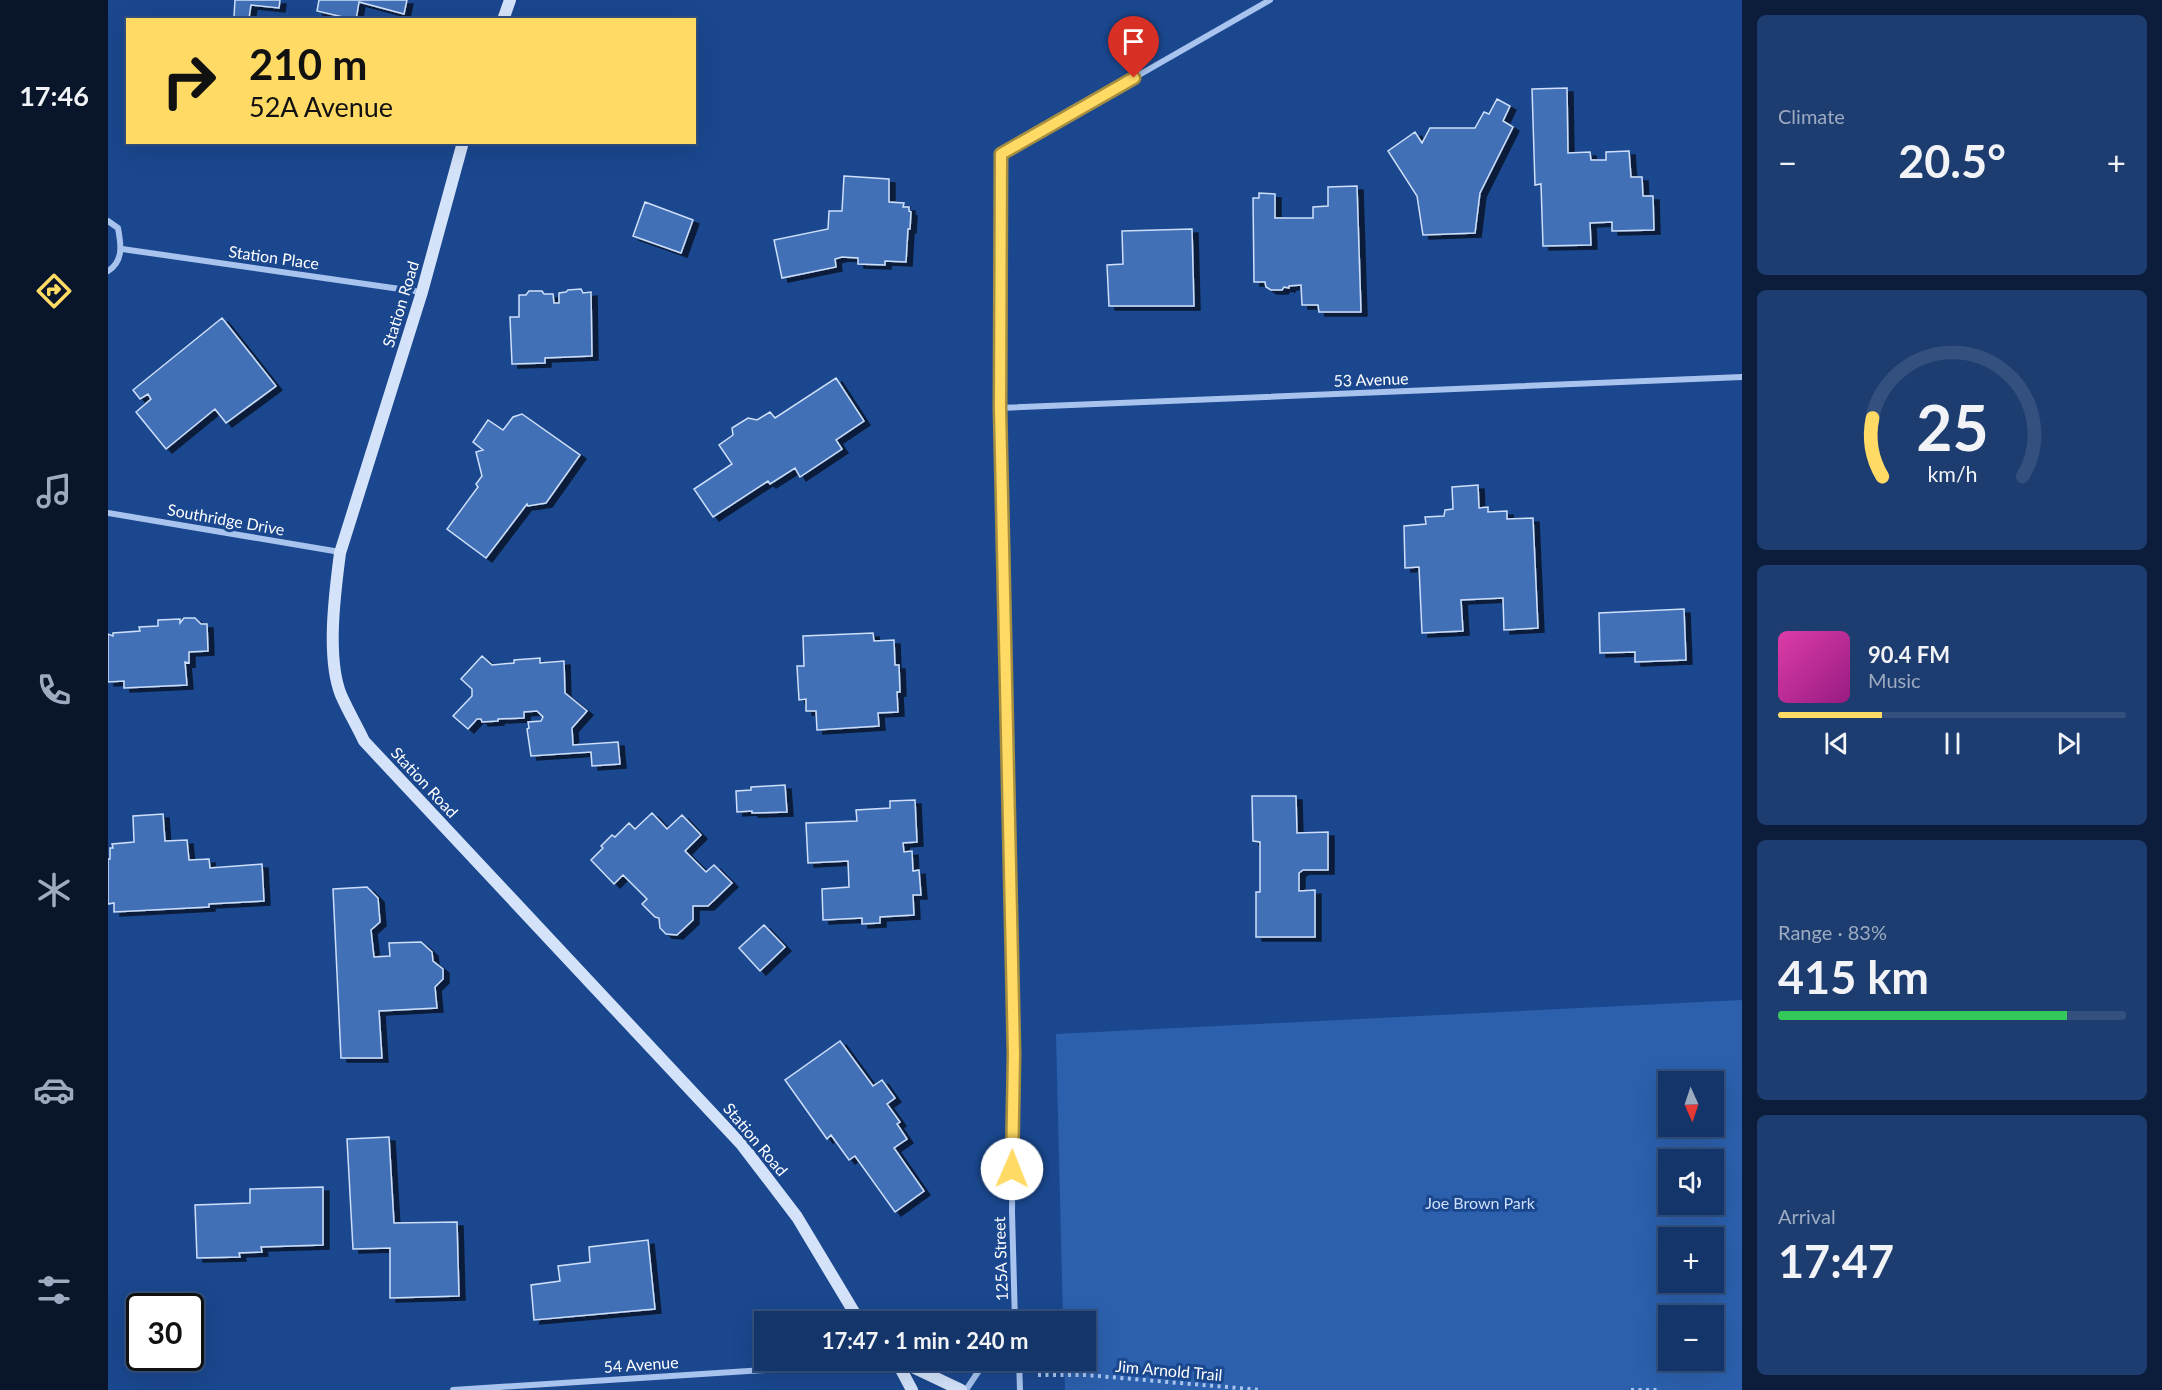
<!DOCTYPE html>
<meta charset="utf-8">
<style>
:root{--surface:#14356a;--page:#1d3d70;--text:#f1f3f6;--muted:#9dabc1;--line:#33507e;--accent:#ffda64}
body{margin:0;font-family:Lato,sans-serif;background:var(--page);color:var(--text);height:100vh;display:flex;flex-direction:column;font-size:22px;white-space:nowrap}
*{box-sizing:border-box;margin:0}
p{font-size:20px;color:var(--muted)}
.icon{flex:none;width:33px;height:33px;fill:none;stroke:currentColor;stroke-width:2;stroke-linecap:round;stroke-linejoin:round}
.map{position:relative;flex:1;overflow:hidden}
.drawer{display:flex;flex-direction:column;gap:15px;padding:15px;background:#0b1d3a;width:420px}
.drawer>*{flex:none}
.banner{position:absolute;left:18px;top:18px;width:570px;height:126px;border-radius:0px;box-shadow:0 6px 24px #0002,0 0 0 2px var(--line);background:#ffda64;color:#111;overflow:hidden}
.needle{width:39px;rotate:177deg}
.buttons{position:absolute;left:1550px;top:1071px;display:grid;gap:12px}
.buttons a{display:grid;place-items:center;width:66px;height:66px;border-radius:0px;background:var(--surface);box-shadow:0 6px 24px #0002,0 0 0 2px var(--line);font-size:30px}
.speed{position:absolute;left:18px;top:1293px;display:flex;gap:12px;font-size:30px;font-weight:700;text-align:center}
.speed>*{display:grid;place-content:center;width:78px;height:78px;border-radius:50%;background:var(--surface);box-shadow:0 6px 24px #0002,0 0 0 2px var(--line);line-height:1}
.speed .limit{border:3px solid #111;border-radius:9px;background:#fff;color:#111}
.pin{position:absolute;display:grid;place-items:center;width:51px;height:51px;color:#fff;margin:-62px -26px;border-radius:50% 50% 50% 0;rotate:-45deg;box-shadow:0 0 6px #0007}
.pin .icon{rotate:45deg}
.me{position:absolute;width:66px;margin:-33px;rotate:1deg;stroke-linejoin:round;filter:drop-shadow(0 0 4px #0008)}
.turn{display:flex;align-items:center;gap:21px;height:126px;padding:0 24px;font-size:27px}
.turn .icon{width:78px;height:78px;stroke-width:2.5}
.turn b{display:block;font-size:42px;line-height:51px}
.big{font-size:45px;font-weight:700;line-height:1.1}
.drawer .widget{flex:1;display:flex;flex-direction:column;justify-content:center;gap:9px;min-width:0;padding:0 21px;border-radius:9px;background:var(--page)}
.drawer .dial{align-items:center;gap:0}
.dial svg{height:156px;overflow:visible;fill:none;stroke:var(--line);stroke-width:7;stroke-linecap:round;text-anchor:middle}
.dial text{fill:var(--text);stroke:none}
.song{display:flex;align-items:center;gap:18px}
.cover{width:72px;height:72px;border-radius:9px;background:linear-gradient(135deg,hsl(320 70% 55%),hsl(310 70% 35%))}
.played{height:6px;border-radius:3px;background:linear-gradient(90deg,var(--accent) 30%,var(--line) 30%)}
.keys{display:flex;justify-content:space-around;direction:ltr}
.heat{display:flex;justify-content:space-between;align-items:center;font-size:33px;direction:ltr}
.charge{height:9px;border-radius:4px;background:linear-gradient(90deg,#34c759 83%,var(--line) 0)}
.trip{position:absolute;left:646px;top:1311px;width:342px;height:60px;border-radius:0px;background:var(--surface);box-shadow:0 6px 24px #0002,0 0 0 2px var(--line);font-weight:700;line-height:60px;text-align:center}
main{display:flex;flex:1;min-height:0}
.menu{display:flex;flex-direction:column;width:108px;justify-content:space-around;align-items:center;background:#08152a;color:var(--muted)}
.menu .icon{width:42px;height:42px}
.menu .selected{color:var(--accent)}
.menu b{font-size:27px;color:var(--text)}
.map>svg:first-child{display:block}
.green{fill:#2c60ad;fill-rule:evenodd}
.building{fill:#4270b7;stroke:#cddffa;stroke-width:1.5;filter:url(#shadow)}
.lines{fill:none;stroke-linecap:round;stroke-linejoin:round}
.path{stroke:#a7c3ee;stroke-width:4;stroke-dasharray:3 4.5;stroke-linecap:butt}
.street{stroke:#a7c3ee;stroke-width:6}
.secondary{stroke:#d4e3fa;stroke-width:12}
.route-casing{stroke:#a68e41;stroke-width:15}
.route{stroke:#ffda64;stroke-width:10}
.labels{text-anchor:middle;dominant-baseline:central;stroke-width:6;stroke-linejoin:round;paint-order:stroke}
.street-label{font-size:16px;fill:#fff;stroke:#1a478e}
.park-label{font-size:16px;fill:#cddffa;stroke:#1a478e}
</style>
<main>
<nav class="menu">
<b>17:46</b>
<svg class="icon selected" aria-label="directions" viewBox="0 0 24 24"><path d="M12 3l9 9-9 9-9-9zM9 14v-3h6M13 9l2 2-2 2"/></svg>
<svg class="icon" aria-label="music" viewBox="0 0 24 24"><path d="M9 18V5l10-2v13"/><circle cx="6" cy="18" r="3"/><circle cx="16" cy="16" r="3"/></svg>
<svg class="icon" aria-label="phone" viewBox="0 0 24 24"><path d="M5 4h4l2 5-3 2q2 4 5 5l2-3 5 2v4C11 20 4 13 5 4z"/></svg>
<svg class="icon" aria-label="climate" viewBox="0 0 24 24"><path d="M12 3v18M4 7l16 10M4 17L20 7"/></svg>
<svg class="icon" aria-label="car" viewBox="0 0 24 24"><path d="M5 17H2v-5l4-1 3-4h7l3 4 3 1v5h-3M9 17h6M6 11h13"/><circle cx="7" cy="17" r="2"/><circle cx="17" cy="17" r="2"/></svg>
<svg class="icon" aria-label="filters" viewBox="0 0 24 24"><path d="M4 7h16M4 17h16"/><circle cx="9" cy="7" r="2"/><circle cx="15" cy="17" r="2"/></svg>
</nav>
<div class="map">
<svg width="1634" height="1390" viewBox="0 0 1634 1390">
<defs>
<filter id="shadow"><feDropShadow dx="6" dy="4" stdDeviation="0" flood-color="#0009"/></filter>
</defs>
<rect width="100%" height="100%" fill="#1a478e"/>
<path class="green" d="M 1634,1000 L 1634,1390 L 957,1390 L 956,1361 L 978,1360 L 978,1322 L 955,1321 L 948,1034 ZM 1560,1082 L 1605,1082 L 1605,1126 L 1560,1126 ZM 1560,1160 L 1605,1160 L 1605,1204 L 1560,1204 ZM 1560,1238 L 1605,1238 L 1605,1282 L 1560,1282 ZM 1560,1316 L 1605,1316 L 1605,1360 L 1560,1360 Z"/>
<path class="building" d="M 127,0 L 172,0 L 171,8 L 143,5 L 141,18 L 126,17 Z
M 211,0 L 299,0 L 296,14 L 251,2 L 248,20 L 209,11 Z
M 1459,88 L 1460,153 L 1482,152 L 1483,160 L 1498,160 L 1498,152 L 1521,151 L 1523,177 L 1534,177 L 1535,196 L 1545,196 L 1546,230 L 1504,231 L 1504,222 L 1482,223 L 1483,245 L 1435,246 L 1433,184 L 1427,185 L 1424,89 Z
M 1389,99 L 1402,106 L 1395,121 L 1405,127 L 1372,193 L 1367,233 L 1315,235 L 1309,196 L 1280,151 L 1307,132 L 1314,143 L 1322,128 L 1367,128 L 1376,112 L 1381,114 Z
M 736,176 L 781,179 L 781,202 L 796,203 L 795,207 L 801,207 L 801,211 L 803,212 L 802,229 L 800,229 L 798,262 L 777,261 L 777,265 L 750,264 L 750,258 L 734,257 L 727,259 L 728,267 L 674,278 L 666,240 L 720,229 L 721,211 L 734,211 Z
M 1249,186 L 1253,312 L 1211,312 L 1210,305 L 1194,305 L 1193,285 L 1181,286 L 1181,288 L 1176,287 L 1174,290 L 1163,290 L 1158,287 L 1157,282 L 1146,282 L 1145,198 L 1151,198 L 1151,193 L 1167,194 L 1167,218 L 1205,218 L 1205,207 L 1220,206 L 1220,187 Z
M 537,202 L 585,220 L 573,253 L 525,236 Z
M 1084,229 L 1086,306 L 1001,306 L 999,265 L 1015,264 L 1014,231 Z
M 473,289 L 475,293 L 483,292 L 484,356 L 437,358 L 437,363 L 404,364 L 402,317 L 411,317 L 411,295 L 418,295 L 421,291 L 434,291 L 436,294 L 445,294 L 446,303 L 451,303 L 451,293 L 458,292 L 460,290 Z
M 114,318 L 168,386 L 118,423 L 107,409 L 58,449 L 28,412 L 43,399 L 40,394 L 32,399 L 25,390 Z
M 728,378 L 756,421 L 728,440 L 734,449 L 692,477 L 687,468 L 662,484 L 660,481 L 605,517 L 586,489 L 624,464 L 611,445 L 625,435 L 624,428 L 640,418 L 649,420 L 662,412 L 667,418 Z
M 414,414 L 472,455 L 438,503 L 420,506 L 419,504 L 378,558 L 339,529 L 370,487 L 368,484 L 374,476 L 368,452 L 375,450 L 365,442 L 380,420 L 395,430 L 405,417 Z
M 1370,485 L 1371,508 L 1380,507 L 1380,512 L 1399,511 L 1399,519 L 1425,518 L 1430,628 L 1396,630 L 1395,598 L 1353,600 L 1355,631 L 1314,633 L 1311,567 L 1297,568 L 1296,526 L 1318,524 L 1317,517 L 1336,516 L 1337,510 L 1345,509 L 1344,487 Z
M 1576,609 L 1578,660 L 1527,662 L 1527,652 L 1492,653 L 1491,613 Z
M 76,618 L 87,618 L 93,624 L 99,624 L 100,651 L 81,652 L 81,663 L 77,662 L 79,685 L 16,688 L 16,681 L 0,682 L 0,634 L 5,636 L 5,633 L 32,631 L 31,627 L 50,626 L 50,620 L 72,619 L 72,623 Z
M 765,633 L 766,641 L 786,640 L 787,665 L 791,665 L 792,692 L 789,692 L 790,712 L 770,713 L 771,726 L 709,730 L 708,711 L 698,711 L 698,699 L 691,700 L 689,666 L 696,666 L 695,636 Z
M 374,656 L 384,665 L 406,663 L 406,660 L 432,658 L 432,663 L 456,661 L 457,693 L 479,711 L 464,728 L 465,745 L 510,742 L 512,764 L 484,766 L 483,752 L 423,756 L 419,729 L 421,728 L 420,722 L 433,721 L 435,717 L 429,711 L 416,712 L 416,718 L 390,719 L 390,721 L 374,722 L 373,719 L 369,719 L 360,729 L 345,716 L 364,696 L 364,689 L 353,679 Z
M 677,785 L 679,812 L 644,813 L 644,811 L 629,812 L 628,791 L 643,790 L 643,787 Z
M 1144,796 L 1188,796 L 1189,833 L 1220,832 L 1220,870 L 1195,870 L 1191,873 L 1191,891 L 1207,890 L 1207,937 L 1148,937 L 1148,892 L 1152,892 L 1152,842 L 1145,841 Z
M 807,800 L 809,842 L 795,843 L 796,852 L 804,851 L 805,871 L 811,870 L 813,895 L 805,895 L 806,915 L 772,917 L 772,923 L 754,924 L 754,918 L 715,920 L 714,889 L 741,887 L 740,861 L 700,863 L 698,823 L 749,821 L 748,810 L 782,808 L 782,801 Z
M 544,813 L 559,829 L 574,815 L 593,835 L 577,851 L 598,872 L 606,865 L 624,883 L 600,906 L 585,906 L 585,920 L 569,935 L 558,934 L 552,928 L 551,918 L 547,917 L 534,904 L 539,899 L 515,875 L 506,884 L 483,860 L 495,848 L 493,846 L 504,835 L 507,837 L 521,823 L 527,829 Z
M 55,814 L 57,841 L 79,840 L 81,860 L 101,859 L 102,868 L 154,864 L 156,901 L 101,904 L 101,907 L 6,912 L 6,903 L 0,904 L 0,859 L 2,859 L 2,848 L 5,848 L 4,844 L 26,842 L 25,816 Z
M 259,887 L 270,898 L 272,922 L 263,930 L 266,957 L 282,956 L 281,943 L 313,942 L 324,952 L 325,961 L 335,969 L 335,979 L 327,987 L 329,1008 L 271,1011 L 274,1058 L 233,1058 L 225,889 Z
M 656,925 L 677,947 L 652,971 L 631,948 Z
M 732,1041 L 765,1086 L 774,1080 L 787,1098 L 779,1104 L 792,1122 L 789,1124 L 799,1139 L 786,1148 L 816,1191 L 787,1212 L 747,1156 L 741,1160 L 723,1135 L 719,1139 L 677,1080 Z
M 281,1137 L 286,1223 L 349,1222 L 351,1296 L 282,1298 L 282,1248 L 245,1249 L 239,1139 Z
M 215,1187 L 215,1245 L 153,1247 L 154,1252 L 131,1253 L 132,1257 L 89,1258 L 87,1205 L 142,1203 L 142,1189 Z
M 540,1240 L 547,1309 L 426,1320 L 423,1285 L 452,1281 L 450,1266 L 482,1262 L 481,1247 Z"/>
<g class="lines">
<path class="path" d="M 930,1375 L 978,1375 L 1154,1390
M 1523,1390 L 1553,1390"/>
<path class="street" d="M 0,221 L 10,228 C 13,244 16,261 0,271
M 14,249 L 313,292
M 892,408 L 1634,377
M 0,513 L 232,552
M 907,1322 L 904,1212 L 906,1054 L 892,408 L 893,154 L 1162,0
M 911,1360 L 912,1390
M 345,1390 L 703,1367 L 722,1360
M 858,1390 L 878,1360"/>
<path class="secondary" d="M 395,20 L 402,0
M 355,142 L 314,292 L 232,553 C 227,592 218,658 233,695 C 240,711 249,726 256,741 L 634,1145 L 689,1217 L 752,1322
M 788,1360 L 804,1390
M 790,1360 L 853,1390"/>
</g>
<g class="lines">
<g class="route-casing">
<path id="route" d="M 904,1169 L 906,1054 L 892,408 L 893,154 L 1026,78"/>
</g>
<use href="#route" class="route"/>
</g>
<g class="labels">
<g class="street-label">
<text transform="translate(166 257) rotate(8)">Station Place</text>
<text transform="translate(292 304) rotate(-73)">Station Road</text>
<text transform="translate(1263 379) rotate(-2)">53 Avenue</text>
<text transform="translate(118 519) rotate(10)">Southridge Drive</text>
<text transform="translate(317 782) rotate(47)">Station Road</text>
<text transform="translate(648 1139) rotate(50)">Station Road</text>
<text transform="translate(892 1259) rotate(-92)">125A Street</text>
<text transform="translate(533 1364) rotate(-4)">54 Avenue</text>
<text transform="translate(1061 1370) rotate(5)">Jim Arnold Trail</text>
</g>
<g class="park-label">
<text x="1372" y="1202">Joe Brown Park</text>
</g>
</g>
</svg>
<div class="buttons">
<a><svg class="needle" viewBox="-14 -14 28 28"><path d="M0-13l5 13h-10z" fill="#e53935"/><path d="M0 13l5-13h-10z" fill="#9dabc1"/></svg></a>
<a><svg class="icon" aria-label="sound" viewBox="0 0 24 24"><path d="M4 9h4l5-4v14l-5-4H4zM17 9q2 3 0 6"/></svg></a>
<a>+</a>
<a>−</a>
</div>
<div class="speed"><div class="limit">30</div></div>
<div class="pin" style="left:1026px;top:78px;background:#d93025"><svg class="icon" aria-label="arrive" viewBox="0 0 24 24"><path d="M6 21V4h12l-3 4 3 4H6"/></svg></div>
<svg class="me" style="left:904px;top:1169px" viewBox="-20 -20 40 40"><circle r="19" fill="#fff"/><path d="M0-13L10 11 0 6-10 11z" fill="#ffda64"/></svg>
<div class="trip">17:47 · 1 min · 240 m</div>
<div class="banner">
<div class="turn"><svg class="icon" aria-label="right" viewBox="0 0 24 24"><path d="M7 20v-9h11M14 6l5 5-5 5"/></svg><div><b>210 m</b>52A Avenue</div></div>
</div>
</div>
<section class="drawer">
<div class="widget"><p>Climate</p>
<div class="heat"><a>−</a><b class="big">20.5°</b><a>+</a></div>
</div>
<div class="widget dial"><svg viewBox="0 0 100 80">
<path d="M14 69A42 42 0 1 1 86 69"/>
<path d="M14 69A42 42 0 0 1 9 39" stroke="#ffda64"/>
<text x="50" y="56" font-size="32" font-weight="700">25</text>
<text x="50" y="72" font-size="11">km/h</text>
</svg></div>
<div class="widget">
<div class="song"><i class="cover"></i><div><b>90.4 FM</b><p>Music</p></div></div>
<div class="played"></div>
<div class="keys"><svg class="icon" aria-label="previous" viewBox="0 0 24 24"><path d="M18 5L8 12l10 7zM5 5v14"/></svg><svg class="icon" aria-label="pause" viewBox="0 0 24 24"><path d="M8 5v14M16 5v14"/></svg><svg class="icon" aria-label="next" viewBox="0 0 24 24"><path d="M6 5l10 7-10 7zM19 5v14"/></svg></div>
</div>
<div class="widget"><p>Range · 83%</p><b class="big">415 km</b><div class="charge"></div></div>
<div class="widget"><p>Arrival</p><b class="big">17:47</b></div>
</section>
</main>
